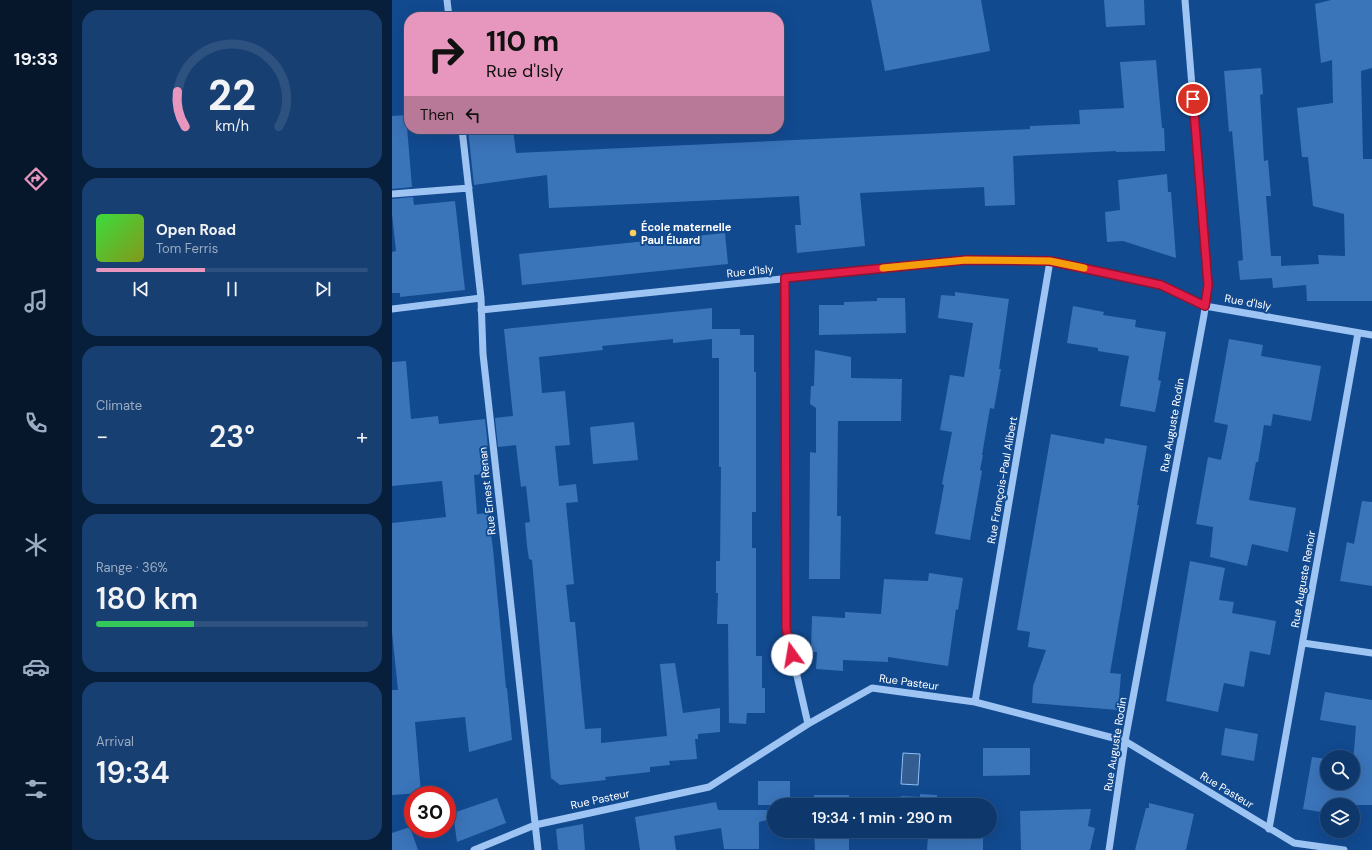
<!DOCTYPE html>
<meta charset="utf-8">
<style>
:root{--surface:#0e386c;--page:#173f72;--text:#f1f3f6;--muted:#9bacc2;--line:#2e527f;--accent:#e797bd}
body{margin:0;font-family:"DM Sans",sans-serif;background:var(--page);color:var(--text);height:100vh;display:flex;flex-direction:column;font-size:15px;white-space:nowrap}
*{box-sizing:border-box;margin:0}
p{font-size:13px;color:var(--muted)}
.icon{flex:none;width:22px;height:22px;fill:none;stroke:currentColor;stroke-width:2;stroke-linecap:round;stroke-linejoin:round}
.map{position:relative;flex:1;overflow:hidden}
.details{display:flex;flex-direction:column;gap:10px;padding:10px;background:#081f3b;width:320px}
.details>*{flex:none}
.guide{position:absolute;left:12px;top:12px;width:380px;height:122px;border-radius:16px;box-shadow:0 4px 16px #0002,0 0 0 1px var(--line);background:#e797bd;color:#111;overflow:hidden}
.fabs{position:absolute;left:928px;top:750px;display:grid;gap:8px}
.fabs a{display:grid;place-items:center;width:40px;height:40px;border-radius:50%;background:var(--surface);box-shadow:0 4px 16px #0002,0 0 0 1px var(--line);font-size:20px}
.speed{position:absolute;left:12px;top:786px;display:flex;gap:8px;font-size:20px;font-weight:700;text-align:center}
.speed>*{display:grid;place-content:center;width:52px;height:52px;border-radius:50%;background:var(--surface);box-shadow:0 4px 16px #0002,0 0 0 1px var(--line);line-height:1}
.speed .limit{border:6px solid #d22;background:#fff;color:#111}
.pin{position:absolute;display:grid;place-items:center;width:34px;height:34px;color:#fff;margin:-17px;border:2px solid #fff;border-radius:50%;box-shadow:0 1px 4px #0007}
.me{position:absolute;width:44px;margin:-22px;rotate:347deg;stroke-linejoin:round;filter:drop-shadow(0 0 3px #0008)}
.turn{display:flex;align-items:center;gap:14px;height:84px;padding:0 16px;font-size:18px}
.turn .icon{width:52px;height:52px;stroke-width:2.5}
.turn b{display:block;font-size:28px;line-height:34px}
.then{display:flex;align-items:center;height:38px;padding:0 16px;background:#0003;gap:8px;font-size:15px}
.big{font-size:30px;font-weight:600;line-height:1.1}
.details .widget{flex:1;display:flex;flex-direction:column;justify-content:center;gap:6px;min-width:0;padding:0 14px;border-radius:16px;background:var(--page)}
.details .dial{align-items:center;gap:0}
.dial svg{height:104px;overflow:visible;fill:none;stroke:var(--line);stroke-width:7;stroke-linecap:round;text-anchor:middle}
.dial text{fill:var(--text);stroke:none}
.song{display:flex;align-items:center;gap:12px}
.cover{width:48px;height:48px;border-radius:6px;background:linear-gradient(135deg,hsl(120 70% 55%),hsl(70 70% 35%))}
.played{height:4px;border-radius:2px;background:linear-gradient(90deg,var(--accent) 40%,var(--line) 40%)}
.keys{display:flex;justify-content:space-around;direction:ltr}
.heat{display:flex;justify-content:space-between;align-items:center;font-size:22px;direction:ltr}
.charge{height:6px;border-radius:3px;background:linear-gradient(90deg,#34c759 36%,var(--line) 0)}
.trip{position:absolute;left:375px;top:798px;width:230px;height:40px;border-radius:20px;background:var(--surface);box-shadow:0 4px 16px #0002,0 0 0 1px var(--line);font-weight:600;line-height:40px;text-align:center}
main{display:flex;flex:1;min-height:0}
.tabs{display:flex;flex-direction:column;width:72px;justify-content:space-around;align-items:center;background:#06162b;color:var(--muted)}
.tabs .icon{width:28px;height:28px}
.tabs .on{color:var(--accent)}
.tabs b{font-size:18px;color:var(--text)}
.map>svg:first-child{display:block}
.water{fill:#345d91;stroke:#8fbff5}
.building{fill:#3a74b9}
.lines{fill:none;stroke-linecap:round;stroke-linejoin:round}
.minor{stroke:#9dc4f2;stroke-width:7}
.route-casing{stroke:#92132f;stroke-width:10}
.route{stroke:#e11d48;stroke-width:7}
.slow{stroke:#f59e0b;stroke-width:7}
.poi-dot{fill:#ffcf5e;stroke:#124a90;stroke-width:1.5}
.labels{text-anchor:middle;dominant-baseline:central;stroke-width:4;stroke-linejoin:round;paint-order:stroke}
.poi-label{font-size:11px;font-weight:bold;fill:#fff;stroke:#124a90;text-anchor:start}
.street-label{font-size:11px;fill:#fff;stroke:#124a90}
</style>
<main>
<nav class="tabs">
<b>19:33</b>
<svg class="icon on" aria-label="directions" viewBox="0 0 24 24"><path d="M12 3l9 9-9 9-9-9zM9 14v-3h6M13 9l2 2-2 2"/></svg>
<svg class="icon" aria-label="music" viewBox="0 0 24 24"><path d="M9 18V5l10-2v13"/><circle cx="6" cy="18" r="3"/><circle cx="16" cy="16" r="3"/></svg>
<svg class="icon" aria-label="phone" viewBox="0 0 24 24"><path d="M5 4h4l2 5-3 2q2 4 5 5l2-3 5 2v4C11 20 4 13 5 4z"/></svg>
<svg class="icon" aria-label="climate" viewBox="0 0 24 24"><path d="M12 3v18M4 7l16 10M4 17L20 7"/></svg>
<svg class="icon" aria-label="car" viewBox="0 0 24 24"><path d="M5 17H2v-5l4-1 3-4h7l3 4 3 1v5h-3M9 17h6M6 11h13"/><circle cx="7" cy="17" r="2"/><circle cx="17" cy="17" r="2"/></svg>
<svg class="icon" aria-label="filters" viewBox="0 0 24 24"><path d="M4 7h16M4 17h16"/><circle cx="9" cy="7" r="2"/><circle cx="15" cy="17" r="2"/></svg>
</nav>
<section class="details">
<div class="widget dial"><svg viewBox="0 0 100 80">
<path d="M14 69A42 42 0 1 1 86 69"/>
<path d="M14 69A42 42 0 0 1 8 42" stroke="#e797bd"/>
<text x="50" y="56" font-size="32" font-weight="700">22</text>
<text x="50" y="72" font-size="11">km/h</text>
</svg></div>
<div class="widget">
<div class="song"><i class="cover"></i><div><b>Open Road</b><p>Tom Ferris</p></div></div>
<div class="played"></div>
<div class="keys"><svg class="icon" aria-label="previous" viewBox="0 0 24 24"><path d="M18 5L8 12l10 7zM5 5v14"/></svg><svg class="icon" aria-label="pause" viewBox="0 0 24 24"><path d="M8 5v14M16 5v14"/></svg><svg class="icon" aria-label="next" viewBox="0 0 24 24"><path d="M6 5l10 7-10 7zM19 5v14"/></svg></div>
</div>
<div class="widget"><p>Climate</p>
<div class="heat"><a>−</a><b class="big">23°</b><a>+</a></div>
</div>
<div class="widget"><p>Range · 36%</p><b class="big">180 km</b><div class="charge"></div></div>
<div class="widget"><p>Arrival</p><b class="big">19:34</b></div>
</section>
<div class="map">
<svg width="980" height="850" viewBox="0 0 980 850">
<rect width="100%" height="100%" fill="#124a90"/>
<path class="water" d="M 511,753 L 528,754 L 526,785 L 509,784 Z"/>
<path class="building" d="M 479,0 L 589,0 L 598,51 L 493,71 Z
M 712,0 L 752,0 L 753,25 L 714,27 Z
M 939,0 L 980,0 L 980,68 L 969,71 L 971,159 L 980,159 L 980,301 L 915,301 L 914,285 L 881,288 L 880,278 L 848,280 L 846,261 L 851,260 L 849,232 L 840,131 L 837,132 L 832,71 L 869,68 L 871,94 L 868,95 L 872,161 L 876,160 L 879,196 L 874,196 L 879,256 L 889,256 L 889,266 L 927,264 L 926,255 L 953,256 L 952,214 L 921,206 L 916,157 L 910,157 L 905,108 L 941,103 L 940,60 L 929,63 L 923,4 Z
M 764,60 L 770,128 L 772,128 L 773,151 L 724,152 L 724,151 L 621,156 L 623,205 L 593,206 L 592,187 L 468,193 L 473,246 L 405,253 L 403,225 L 409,225 L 407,196 L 157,208 L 155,175 L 82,185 L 76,129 L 121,129 L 124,153 L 638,129 L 638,126 L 688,124 L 687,110 L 732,108 L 728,62 Z
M 14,115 L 20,187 L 0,189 L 0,116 Z
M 775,174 L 776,192 L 779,192 L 784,258 L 731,241 L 715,242 L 713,212 L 728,210 L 726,180 Z
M 21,197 L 22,205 L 63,201 L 73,290 L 8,297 L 8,293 L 0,293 L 0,252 L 4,251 L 0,214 L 0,199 Z
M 333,233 L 336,264 L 130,285 L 127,254 Z
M 563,292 L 617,299 L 607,369 L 609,369 L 602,409 L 598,408 L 590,455 L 591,455 L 588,470 L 590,471 L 578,540 L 543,534 L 552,485 L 550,484 L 560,432 L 548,430 L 558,375 L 572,377 L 581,323 L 546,318 L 549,295 L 563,296 Z
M 485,298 L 513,298 L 514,333 L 427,335 L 427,305 L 452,305 L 452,302 L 485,301 Z
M 681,306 L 712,312 L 711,315 L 744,320 L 743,327 L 774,332 L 766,380 L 769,381 L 763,412 L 728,406 L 737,356 L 706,351 L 706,348 L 675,343 Z
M 320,308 L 320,329 L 348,329 L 348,335 L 362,335 L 362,372 L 364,372 L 364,512 L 360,512 L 360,548 L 364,548 L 364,656 L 370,656 L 370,688 L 373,688 L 373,713 L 355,713 L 354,724 L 337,723 L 336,624 L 325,624 L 326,593 L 324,593 L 324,561 L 328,561 L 329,467 L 327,467 L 327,358 L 320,358 L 320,339 L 281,343 L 281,339 L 210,346 L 211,350 L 147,357 L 150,393 L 173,391 L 178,445 L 163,446 L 167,486 L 184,484 L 186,502 L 174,503 L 182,584 L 174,585 L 178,622 L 183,622 L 193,729 L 209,728 L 209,743 L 275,736 L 268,664 L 283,663 L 291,713 L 328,708 L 328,732 L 306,734 L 306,739 L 303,739 L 305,759 L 277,761 L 278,765 L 258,767 L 258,772 L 213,777 L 214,780 L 168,785 L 159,778 L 140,560 L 137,559 L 135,546 L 133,523 L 138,522 L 134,486 L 129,487 L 124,445 L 106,447 L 103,418 L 121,416 L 112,329 Z
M 837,339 L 871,345 L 869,356 L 929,366 L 919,421 L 881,414 L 879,426 L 872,425 L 866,462 L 864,462 L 857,500 L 904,508 L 896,552 L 860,544 L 855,566 L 818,557 L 821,527 L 804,524 L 816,457 L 829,460 L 836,425 L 822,422 Z
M 423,350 L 459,357 L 459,378 L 510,379 L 509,421 L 446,421 L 445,516 L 449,516 L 448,579 L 417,579 L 418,452 L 424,453 L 424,408 L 418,404 L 419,386 L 422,386 Z
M 14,361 L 19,419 L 46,416 L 47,424 L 93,419 L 96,448 L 94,448 L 96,474 L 82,475 L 85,514 L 96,513 L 101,549 L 114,688 L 115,688 L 120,740 L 77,752 L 73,717 L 23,722 L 29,793 L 0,795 L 0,690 L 6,690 L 0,632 L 0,523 L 54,517 L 50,481 L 0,486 L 0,362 Z
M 242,422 L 246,460 L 201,464 L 198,427 Z
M 659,434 L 712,444 L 713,438 L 755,446 L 745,505 L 747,505 L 718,673 L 729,674 L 726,710 L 640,703 L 641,686 L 654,650 L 636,647 L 638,632 L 625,630 Z
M 970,501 L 980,502 L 980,586 L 948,581 L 955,542 L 962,544 Z
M 798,561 L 833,568 L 827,600 L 842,602 L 840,613 L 884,621 L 878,655 L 858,651 L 852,687 L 832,683 L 826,712 L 774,701 Z
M 537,573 L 571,578 L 566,610 L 564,609 L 556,666 L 496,657 L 496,662 L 451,660 L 451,671 L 424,669 L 425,652 L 419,652 L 420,616 L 453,618 L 453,612 L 489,614 L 492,579 L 536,581 Z
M 933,692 L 980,700 L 980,805 L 935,805 L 935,813 L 911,809 L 920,757 L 935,759 L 935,783 L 961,783 L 961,763 L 964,726 L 928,720 Z
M 833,728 L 866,734 L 862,761 L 829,755 Z
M 591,748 L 638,748 L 638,775 L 591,776 Z
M 366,781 L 398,781 L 398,805 L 366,805 Z
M 528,794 L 545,795 L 545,805 L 509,805 L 509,796 L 528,797 Z
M 422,795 L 457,795 L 457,805 L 422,805 Z
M 105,798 L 114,823 L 65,842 L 61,813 Z
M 324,802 L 326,810 L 375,810 L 375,820 L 367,822 L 367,849 L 332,849 L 329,828 L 282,836 L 284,850 L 248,850 L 243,817 Z
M 757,803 L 802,814 L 794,850 L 743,850 L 754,808 L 757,808 Z
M 699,809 L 696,826 L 703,828 L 698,850 L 629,850 L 628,811 Z
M 191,824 L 193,850 L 166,850 L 164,829 Z
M 18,827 L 26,850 L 0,850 L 0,833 Z
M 422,831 L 457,831 L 457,850 L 423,850 Z
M 509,831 L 591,831 L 591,850 L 535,850 L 536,836 L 509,836 Z"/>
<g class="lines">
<path class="minor" d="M 55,0 L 57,17
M 70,129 L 89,298 L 91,354 L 146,850
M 0,194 L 77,188
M 393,278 L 394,628 L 416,724
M 0,309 L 89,298
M 89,310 L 574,260 L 658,261 L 769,285 L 813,306 L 980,335
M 911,643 L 980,653
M 583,702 L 658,261
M 877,829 L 966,333
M 82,850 L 143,825 L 317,787 L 416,724 L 480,688 L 583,702 L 733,741 L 902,843 L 952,850
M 717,850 L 733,741 L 812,315 L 816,285 L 793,0"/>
</g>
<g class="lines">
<g class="route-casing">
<path id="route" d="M 400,655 L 394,628 L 393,278 L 574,260 L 658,261 L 769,285 L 813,306 L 816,285 L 801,99"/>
</g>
<use href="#route" class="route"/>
<path class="slow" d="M 491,268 L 574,260 L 658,261 L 692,268"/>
</g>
<circle class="poi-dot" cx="241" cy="233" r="4"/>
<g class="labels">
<g class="poi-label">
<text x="249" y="227">École maternelle<tspan x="249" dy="13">Paul Éluard</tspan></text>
</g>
<g class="street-label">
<text transform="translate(358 271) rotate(-6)">Rue d'Isly</text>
<text transform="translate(856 302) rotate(10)">Rue d'Isly</text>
<text transform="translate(780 425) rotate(-80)">Rue Auguste Rodin</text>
<text transform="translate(610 480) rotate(-80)">Rue François-Paul Alibert</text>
<text transform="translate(95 491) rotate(-96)">Rue Ernest Renan</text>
<text transform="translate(911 579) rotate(-80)">Rue Auguste Renoir</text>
<text transform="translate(517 682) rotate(8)">Rue Pasteur</text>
<text transform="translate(723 744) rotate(-81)">Rue Auguste Rodin</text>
<text transform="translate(835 790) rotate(31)">Rue Pasteur</text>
<text transform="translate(208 799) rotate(-12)">Rue Pasteur</text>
</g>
</g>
</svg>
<div class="fabs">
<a><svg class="icon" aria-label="search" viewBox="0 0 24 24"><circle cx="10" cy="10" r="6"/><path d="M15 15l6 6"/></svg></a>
<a><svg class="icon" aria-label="layers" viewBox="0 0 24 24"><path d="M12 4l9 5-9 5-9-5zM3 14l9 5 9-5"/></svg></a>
</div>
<div class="speed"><div class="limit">30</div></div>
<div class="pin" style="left:801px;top:99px;background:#d93025"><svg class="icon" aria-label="arrive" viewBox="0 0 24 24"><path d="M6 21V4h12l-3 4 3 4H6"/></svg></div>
<svg class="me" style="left:400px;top:655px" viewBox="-20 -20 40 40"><circle r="19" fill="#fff"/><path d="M0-13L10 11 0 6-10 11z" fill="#e11d48"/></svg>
<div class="trip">19:34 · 1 min · 290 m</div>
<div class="guide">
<div class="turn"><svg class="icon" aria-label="right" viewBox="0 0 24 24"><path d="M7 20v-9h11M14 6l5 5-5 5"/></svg><div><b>110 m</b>Rue d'Isly</div></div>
<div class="then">Then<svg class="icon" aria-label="left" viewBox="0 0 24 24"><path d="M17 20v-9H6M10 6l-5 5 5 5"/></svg></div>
</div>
</div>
</main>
